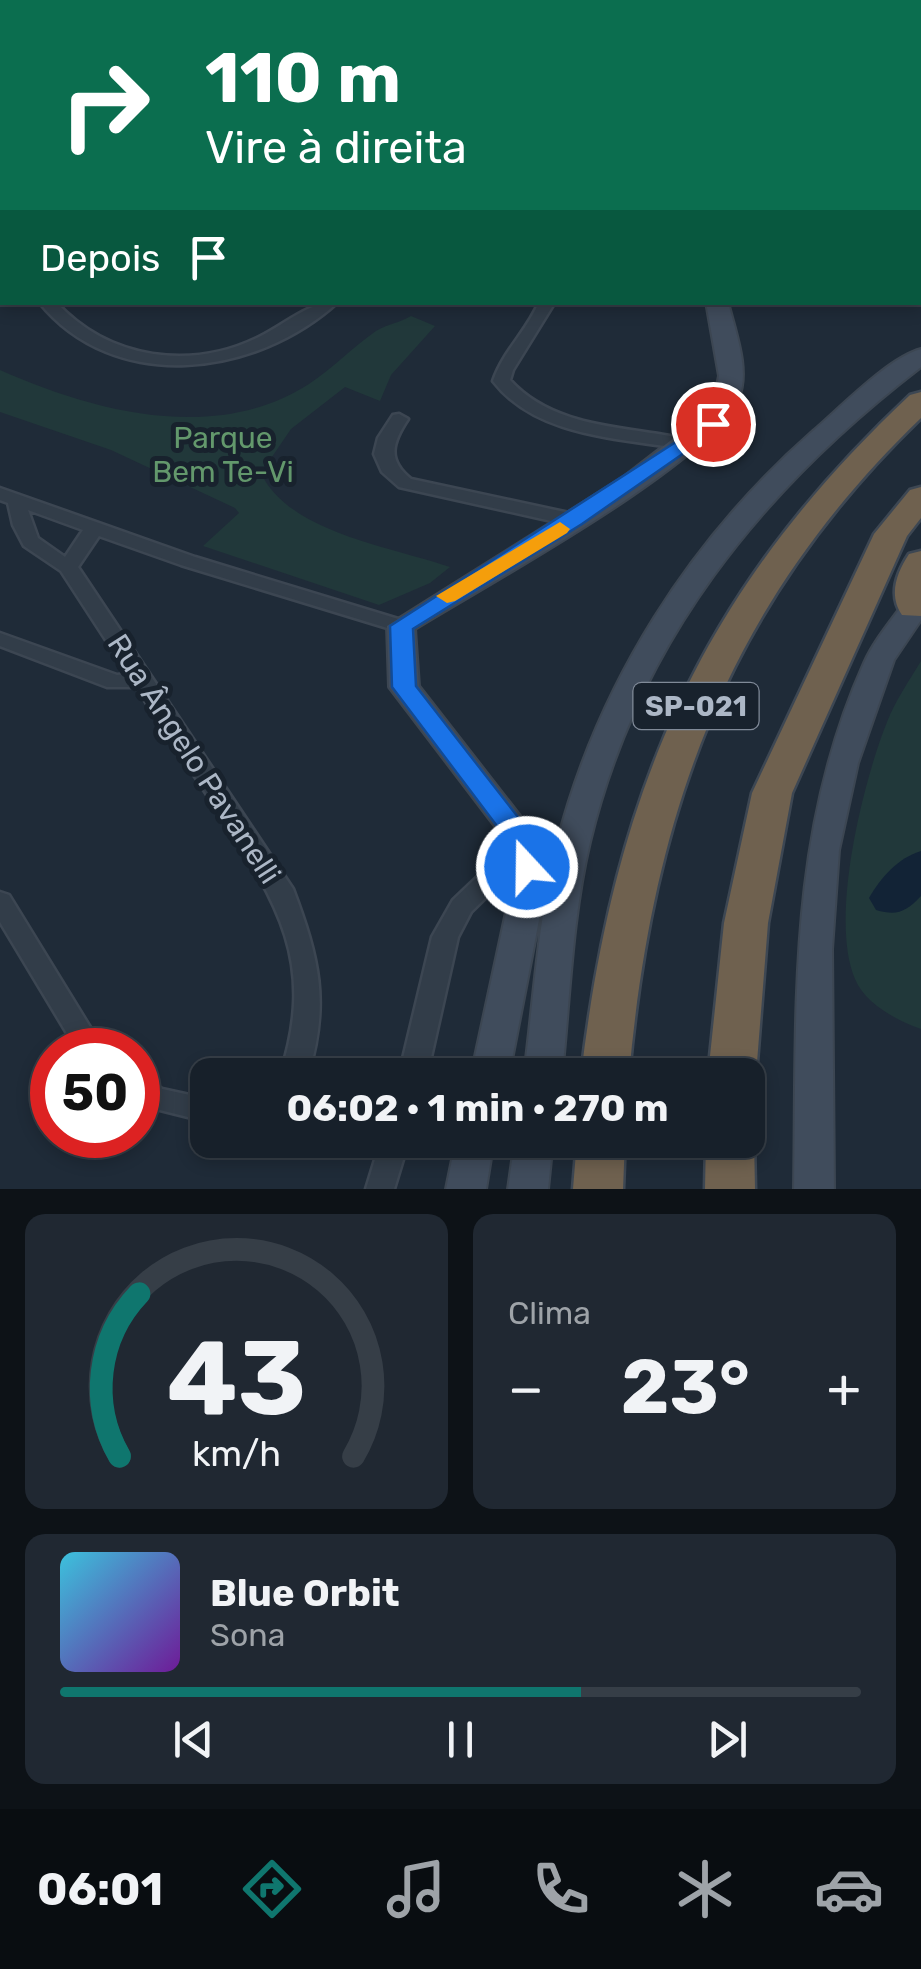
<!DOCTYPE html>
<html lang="pt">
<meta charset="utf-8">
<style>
:root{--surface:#17202a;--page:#202832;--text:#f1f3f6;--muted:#9ea3a8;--line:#363e47;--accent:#0f766e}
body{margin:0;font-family:Rubik,sans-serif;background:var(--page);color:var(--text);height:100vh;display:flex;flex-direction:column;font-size:38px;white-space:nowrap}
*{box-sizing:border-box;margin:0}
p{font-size:32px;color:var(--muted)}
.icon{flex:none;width:55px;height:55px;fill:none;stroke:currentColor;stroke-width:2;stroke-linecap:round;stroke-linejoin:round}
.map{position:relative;height:1189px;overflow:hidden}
.side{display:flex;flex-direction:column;gap:25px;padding:25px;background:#0d1217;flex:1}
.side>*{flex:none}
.top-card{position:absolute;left:0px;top:0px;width:922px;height:305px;box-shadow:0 5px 15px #0003,0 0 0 2px var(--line);background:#0b6e4f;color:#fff;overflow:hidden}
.speed{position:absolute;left:30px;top:1028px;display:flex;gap:20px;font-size:50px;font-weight:700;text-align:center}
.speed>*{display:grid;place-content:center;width:130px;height:130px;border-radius:50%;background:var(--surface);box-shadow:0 5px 15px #0003,0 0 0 2px var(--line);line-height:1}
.speed .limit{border:15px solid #d22;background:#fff;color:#111}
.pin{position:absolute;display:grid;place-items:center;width:85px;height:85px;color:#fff;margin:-42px;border:5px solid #fff;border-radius:50%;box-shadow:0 2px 10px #0007}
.me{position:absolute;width:110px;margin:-55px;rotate:339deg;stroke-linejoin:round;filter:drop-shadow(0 0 8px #0008)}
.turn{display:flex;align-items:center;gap:35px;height:210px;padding:0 40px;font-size:45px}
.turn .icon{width:130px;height:130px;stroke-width:2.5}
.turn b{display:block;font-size:70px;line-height:85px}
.then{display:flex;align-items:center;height:95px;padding:0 40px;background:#0003;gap:20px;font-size:38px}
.big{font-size:75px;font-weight:700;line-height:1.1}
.side .widget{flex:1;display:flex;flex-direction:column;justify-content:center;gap:15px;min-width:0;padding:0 35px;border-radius:20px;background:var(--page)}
.side .dial{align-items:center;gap:0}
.dial svg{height:260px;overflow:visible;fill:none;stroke:var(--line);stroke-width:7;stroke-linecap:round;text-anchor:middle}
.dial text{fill:var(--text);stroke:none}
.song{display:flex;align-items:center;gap:30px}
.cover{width:120px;height:120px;border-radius:15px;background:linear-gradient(135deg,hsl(190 70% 55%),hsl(280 70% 35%))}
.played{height:10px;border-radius:5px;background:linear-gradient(90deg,var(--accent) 65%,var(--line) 65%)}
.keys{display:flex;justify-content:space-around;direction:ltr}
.heat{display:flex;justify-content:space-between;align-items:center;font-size:55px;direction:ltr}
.side .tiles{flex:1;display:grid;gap:25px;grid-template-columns:1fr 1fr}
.widget:last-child{grid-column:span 2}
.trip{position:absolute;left:190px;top:1058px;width:575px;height:100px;border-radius:20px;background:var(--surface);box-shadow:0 5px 15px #0003,0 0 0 2px var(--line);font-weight:700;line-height:100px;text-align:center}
.menu{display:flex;height:160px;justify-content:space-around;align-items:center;background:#090d11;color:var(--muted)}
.menu .icon{width:70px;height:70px}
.menu .active{color:var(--accent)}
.menu b{font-size:45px;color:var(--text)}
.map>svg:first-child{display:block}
.green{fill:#21383a}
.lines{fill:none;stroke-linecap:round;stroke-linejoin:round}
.river{fill:#122336;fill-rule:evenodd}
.street-casing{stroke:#3c4652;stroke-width:5}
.secondary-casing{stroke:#3c4652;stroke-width:4}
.highway-casing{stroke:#3d4753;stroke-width:5}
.street{fill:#323d49;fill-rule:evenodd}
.secondary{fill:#404c5c;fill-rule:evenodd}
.highway{fill:#6f614f;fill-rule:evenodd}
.route{fill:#1a73e8;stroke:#114b97;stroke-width:2.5}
.slow{fill:#f59e0b}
.labels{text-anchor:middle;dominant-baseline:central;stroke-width:10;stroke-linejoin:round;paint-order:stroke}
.shield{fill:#18222d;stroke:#808a98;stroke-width:2.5}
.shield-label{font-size:28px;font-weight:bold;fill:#acb7c6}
.park-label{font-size:30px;fill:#63986c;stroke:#18222d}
.street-label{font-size:30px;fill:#acb7c6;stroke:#18222d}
</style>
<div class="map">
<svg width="921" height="1189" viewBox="0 0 921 1189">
<rect width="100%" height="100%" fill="#1f2b38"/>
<path class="green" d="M 411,316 L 435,326 L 391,375 L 380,401 L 345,387 L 291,429 L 261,473 C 288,532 391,547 450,567 L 430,583 L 379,605 L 203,546 L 239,513 L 235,508 L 111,450 L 0,412 L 0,370 C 95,412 216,444 309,384 C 333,368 353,347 376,331 C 387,324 400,323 411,316 Z
M 921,661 L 921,1029 C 898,1021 865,1004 855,979 C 829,919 863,782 887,722 C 895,701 909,681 921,661 Z"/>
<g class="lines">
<path class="river" d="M 921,851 L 921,896 C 906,912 897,916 876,910 L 869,898 C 881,877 898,858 921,851 Z"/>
<g class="street-casing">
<path id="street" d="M 0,0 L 14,0 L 16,2 L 0,5 Z
M 82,0 L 94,0 L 94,2 L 83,2 Z
M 920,52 L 921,52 L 921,60 L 920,60 Z
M 0,114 L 2,114 L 2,122 L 0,122 Z
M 39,302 L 56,302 C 109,360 192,371 261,336 C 287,323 308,302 338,302 C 256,377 114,395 39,302 Z
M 539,302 L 555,302 L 513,370 L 510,380 C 555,430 630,426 690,440 L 693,444 L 690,448 L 684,449 C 619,438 536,437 493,381 C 503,351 527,331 539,302 Z
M 399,414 L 408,419 C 392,443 387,460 411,479 L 574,514 L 583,520 L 574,526 L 399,487 L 382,472 L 374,454 L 378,438 L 393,415 Z
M 0,488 L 195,557 L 408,622 L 411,626 L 408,630 L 394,630 L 181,565 L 99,536 L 78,567 L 293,889 C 319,958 330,1003 308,1075 L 280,1075 C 317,962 277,902 217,810 C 190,769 163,728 136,687 L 107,687 L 0,646 L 0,633 L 117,675 L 128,674 L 61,571 L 24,546 L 13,525 L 8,503 L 0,500 ZM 28,510 L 83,530 L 65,557 L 38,538 Z
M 526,836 L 534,838 L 538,844 L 534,850 L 471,912 L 458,937 L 427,1075 L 399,1075 L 432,937 L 453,900 L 518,838 Z
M 0,892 L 9,895 L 104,1050 L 77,1050 L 0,922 Z
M 138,1075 L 162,1089 L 208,1099 L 208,1122 L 144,1106 L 138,1101 Z
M 381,1140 L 409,1140 L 394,1189 L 366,1189 Z"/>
</g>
<g class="secondary-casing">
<path id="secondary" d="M 345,0 L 365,0 L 367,2 L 347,2 Z
M 0,65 L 2,65 L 2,75 L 0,75 Z
M 706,302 L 728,302 C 735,331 751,371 738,400 C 708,465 484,586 415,629 L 419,686 L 542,844 L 545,889 L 509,1075 L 471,1075 L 511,889 L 510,846 L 389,687 L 387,626 L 622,478 L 701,417 L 714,399 L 719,376 Z
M 921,349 L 921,367 C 761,490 638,642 590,842 C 572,918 570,997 562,1075 L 524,1075 C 534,998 538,919 557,843 C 598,683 690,539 813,431 C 839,409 889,357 921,349 Z
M 921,591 L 921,620 L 894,660 L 858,763 L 839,850 L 832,949 L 834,1189 L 794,1189 C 797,1005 787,835 864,663 C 875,638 896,615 911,593 Z
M 456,1140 L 494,1140 L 486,1189 L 446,1189 Z
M 515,1140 L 553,1140 L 548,1189 L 508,1189 Z"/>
</g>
<g class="highway-casing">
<path id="highway" d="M 921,392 L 921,418 C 727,605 653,811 629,1075 L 581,1075 C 615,791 700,592 910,395 Z
M 921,487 L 921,518 L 907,536 L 792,793 L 768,923 L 756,1075 L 748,1089 L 748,1075 L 708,1075 L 724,923 L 752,793 L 874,534 L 910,490 Z
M 921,551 L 921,616 L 902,615 C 888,595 897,572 909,554 Z
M 748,1126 L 754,1140 L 755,1189 L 705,1189 L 706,1140 L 748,1140 Z
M 577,1140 L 625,1140 L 623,1189 L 573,1189 Z"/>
</g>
<use href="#street" class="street"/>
<use href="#secondary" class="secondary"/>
<use href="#highway" class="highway"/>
</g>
<path class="route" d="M 713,418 L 720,420 L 720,428 L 582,524 L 413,629 L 416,686 L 539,844 L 536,874 L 517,874 L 512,846 L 392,687 L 390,626 Z"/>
<path class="slow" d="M 560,522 L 570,529 L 567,533 L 455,601 L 447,603 L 436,596 Z"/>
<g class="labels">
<rect class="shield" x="633.5" y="683" width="125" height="46" rx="8"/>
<g class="shield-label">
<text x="696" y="706">SP-021</text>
</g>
<g class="park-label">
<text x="223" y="438">Parque<tspan x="223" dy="34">Bem Te-Vi</tspan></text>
</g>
<g class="street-label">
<text transform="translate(194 759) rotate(57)">Rua Ângelo Pavanelli</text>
</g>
</g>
</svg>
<div class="speed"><div class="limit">50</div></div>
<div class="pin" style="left:713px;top:424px;background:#d93025"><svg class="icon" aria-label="arrive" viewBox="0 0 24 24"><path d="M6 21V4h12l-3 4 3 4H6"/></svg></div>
<svg class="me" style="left:527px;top:867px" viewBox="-20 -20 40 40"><circle r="17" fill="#1a73e8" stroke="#fff" stroke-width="3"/><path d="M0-11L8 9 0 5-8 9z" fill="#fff"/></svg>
<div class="trip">06:02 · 1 min · 270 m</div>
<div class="top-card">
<div class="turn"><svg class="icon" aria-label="right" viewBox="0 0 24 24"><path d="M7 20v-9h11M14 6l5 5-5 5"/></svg><div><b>110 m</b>Vire à direita</div></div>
<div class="then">Depois<svg class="icon" aria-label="arrive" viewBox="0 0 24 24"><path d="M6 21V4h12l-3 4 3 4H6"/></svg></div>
</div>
</div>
<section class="side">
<div class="tiles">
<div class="widget dial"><svg viewBox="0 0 100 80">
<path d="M14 69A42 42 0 1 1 86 69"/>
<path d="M14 69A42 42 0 0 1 20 19" stroke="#0f766e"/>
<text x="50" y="56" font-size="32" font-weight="700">43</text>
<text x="50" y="72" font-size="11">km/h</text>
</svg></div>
<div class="widget"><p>Clima</p>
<div class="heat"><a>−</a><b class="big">23°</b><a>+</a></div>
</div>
<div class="widget">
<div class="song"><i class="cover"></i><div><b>Blue Orbit</b><p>Sona</p></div></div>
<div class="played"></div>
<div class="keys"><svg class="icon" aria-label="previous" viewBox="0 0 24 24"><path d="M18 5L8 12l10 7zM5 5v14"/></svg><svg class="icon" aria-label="pause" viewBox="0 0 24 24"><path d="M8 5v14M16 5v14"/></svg><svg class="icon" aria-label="next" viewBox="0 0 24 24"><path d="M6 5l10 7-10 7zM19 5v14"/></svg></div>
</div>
</div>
</section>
<nav class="menu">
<b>06:01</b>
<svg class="icon active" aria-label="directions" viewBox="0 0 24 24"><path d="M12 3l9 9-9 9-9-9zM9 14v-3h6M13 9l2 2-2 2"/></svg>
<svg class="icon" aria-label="music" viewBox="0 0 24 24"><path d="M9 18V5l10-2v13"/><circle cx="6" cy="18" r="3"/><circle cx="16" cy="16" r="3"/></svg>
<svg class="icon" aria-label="phone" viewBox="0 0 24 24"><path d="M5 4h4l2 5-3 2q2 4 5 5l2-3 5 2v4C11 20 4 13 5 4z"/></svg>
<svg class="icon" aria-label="climate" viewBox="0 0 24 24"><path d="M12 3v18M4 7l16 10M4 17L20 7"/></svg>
<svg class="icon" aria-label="car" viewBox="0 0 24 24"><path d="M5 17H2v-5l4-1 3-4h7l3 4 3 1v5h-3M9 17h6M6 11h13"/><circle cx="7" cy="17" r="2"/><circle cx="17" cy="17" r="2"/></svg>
</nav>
